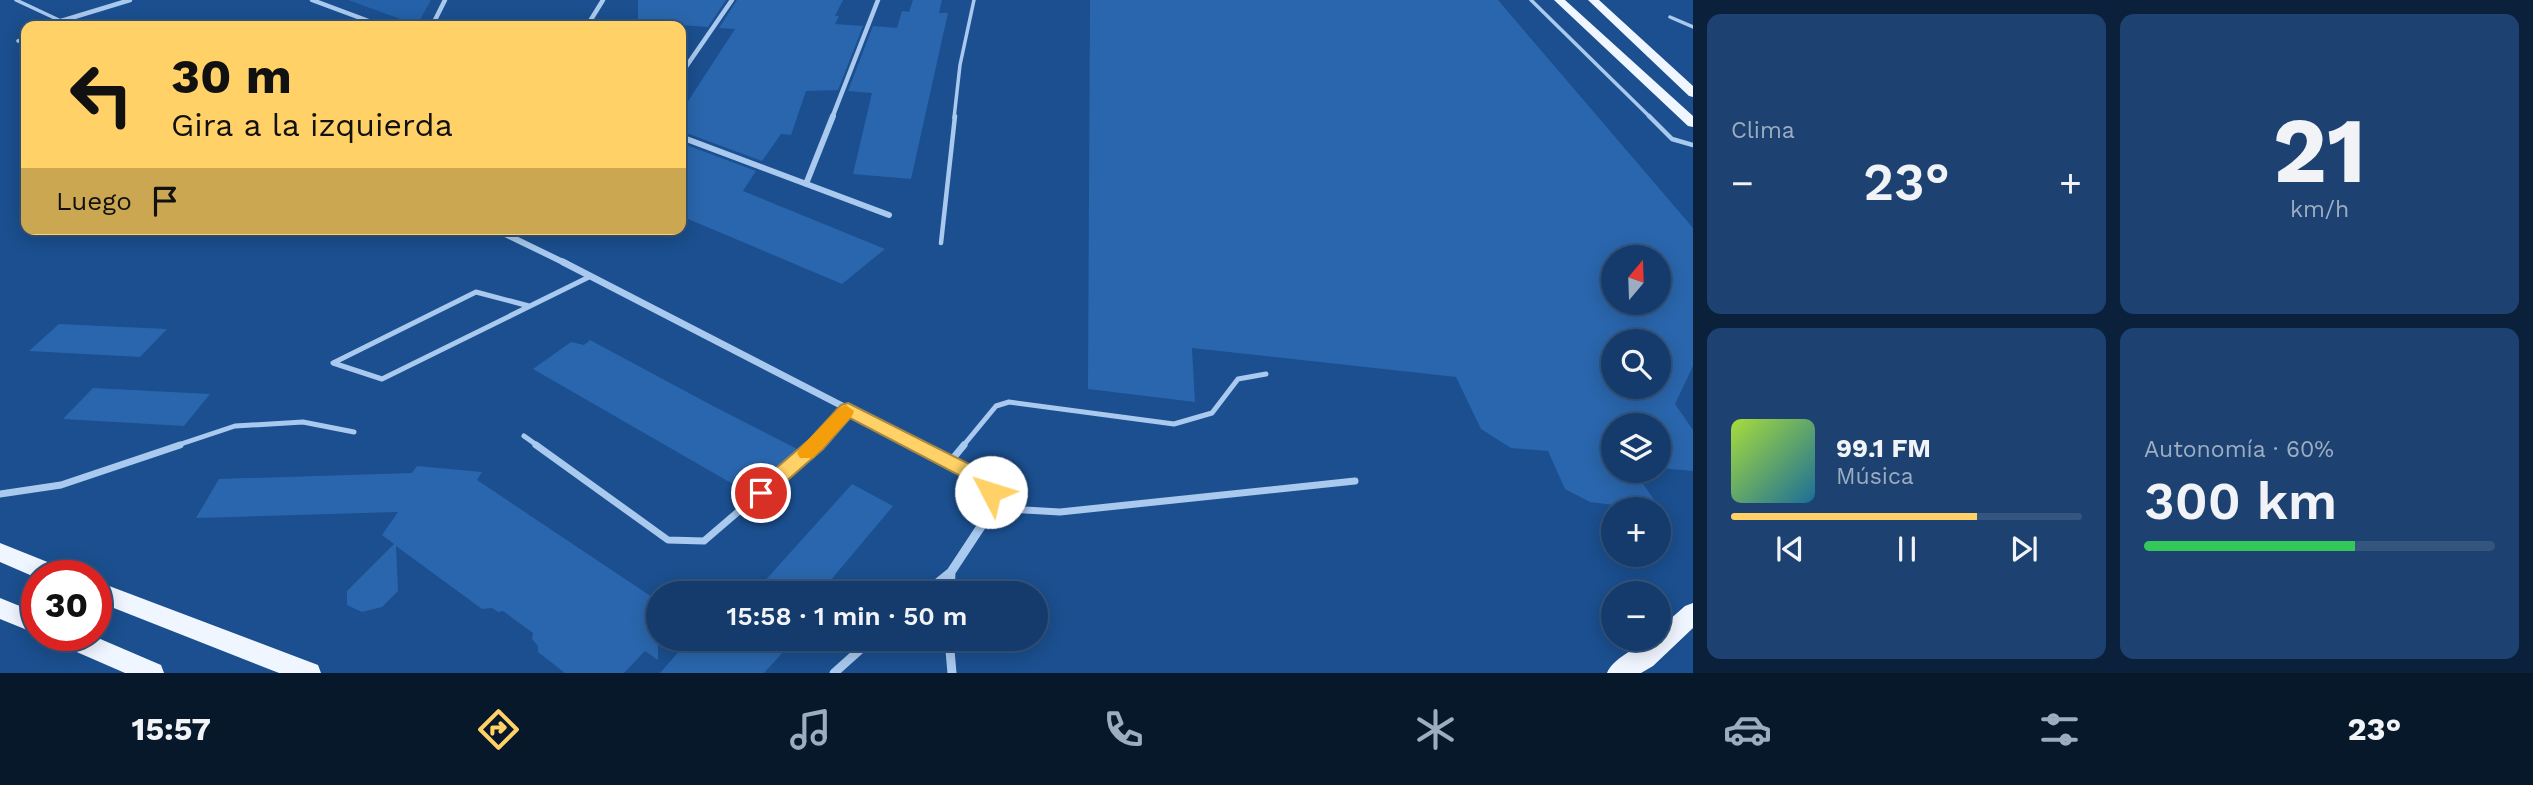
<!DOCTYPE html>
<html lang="es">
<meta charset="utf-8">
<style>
:root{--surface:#143b6b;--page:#1d4271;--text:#f1f3f6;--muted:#9dadc1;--line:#33557e;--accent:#ffd166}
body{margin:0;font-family:"Work Sans",sans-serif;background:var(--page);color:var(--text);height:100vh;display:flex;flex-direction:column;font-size:26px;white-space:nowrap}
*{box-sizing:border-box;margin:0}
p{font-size:23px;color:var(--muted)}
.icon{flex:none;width:38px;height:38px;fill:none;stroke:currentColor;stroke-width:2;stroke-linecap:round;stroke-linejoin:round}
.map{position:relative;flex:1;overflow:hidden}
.sheet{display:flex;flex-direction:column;gap:14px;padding:14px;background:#0b203b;width:840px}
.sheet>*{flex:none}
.banner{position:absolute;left:21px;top:21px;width:665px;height:214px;border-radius:14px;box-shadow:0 4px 18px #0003,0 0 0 2px var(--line);background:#ffd166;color:#111;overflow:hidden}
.needle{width:46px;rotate:19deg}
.buttons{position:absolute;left:1601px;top:245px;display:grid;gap:14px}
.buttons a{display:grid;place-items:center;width:70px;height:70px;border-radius:50%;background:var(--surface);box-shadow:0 4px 18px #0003,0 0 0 2px var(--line);font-size:35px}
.speed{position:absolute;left:21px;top:560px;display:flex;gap:14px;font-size:35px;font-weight:700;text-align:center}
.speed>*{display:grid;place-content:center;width:91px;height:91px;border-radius:50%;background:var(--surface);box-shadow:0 4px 18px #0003,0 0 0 2px var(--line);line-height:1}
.speed .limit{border:10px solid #d22;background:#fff;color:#111}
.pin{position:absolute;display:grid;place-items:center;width:60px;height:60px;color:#fff;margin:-30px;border:4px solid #fff;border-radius:50%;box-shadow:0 2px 7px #0007}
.me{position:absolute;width:77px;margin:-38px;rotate:310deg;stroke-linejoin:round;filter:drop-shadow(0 0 5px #0008)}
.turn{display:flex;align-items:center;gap:24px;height:147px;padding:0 35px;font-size:32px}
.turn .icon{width:91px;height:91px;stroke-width:2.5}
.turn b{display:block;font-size:49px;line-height:60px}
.then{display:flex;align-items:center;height:66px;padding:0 35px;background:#0003;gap:14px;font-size:26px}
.big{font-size:52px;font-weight:600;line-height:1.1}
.sheet .card{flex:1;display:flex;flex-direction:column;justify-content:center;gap:10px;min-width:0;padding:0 24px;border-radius:14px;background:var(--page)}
.sheet .dial{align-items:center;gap:0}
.dial b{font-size:91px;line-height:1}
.song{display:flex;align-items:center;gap:21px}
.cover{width:84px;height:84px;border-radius:10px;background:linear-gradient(135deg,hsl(80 70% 55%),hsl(200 70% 35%))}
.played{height:7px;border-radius:4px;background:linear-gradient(90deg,var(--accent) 70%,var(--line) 70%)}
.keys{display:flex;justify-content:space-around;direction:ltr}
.heat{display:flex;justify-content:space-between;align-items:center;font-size:38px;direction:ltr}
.charge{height:10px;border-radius:5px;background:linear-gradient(90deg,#34c759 60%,var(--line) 0)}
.sheet .tiles{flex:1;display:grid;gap:14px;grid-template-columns:repeat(2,1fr)}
.trip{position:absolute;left:646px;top:581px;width:402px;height:70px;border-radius:35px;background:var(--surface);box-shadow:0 4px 18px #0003,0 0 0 2px var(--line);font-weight:600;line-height:70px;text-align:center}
.menu{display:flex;height:112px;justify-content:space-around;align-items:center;background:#08182b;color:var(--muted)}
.menu .icon{width:49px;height:49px}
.menu .selected{color:var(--accent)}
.menu b{font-size:32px;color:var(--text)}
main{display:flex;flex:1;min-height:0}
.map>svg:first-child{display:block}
.green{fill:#2461a8}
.building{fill:#2a66ad;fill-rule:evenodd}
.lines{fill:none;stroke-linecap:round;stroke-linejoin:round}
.lane-far3{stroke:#a9c9ee;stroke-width:3.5}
.lane-far2{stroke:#a9c9ee;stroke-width:4.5}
.lane-far1{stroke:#a9c9ee;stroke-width:5}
.lane{stroke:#a9c9ee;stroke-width:7}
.street-far3{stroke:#a9c9ee;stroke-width:4.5}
.street-far2{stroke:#a9c9ee;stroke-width:6}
.street-far1{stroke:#a9c9ee;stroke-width:7}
.street{stroke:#a9c9ee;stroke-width:9}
.primary{fill:#f0f6ff;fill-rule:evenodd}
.route{fill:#ffd166;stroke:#a68842;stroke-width:2}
.slow{fill:#f59e0b}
</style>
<main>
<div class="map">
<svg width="1693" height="673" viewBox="0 0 1693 673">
<rect width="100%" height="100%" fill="#1b4f8f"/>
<path class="green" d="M 348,0 L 431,0 L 417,25 Z"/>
<path class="building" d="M 638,0 L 726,0 L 708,27 L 638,22 Z
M 737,0 L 843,0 L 835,16 L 839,16 L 835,24 L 863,26 L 838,90 L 806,91 L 791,135 L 781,134 L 762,161 L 681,131 L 681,112 L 735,29 L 719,28 Z
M 913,0 L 942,0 L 939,13 L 948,13 L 911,179 L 853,174 L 872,93 L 848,91 L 873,26 L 897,28 L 902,11 L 909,12 Z
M 1090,0 L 1498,0 L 1693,228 L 1693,366 L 1675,404 L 1693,430 L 1693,471 L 1659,468 L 1659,425 L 1614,425 L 1614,471 L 1634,471 L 1662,511 L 1590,502 L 1565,489 L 1548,451 L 1511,448 L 1481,429 L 1456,377 L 1192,348 L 1195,402 L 1088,389 ZM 1614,257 L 1659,257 L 1659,303 L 1614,303 ZM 1614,341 L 1659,341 L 1659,387 L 1614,387 Z
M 681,143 L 756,171 L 743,191 L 885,249 L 842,284 L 681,216 Z
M 59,324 L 167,329 L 140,357 L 29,351 Z
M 590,340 L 713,406 L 797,449 L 780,466 L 771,466 L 763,462 L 738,487 L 533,369 L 571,342 L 584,345 Z
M 93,388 L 210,394 L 184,426 L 63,419 Z
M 417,466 L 482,472 L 477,480 L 658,601 L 658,660 L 645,651 L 624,673 L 565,673 L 538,652 L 538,646 L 532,639 L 533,633 L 503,611 L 498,612 L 492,608 L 482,609 L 396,546 L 398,591 L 382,607 L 362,612 L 347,605 L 347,591 L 394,544 L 382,535 L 398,512 L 196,518 L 219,479 L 412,473 Z
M 852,484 L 893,506 L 820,593 L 754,593 Z
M 690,639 L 703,650 L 714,639 L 795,639 L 764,673 L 660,673 Z"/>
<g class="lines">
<path class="lane-far3" d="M 16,0 L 61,21
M 1531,0 L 1651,118
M 1670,17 L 1693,27
M 64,26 L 69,25
M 18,41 L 26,38
M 954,118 L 960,65 L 974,0"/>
<path class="lane-far2" d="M 1649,116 L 1672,139 L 1693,145
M 941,243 L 955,116"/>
<path class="lane-far1" d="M 529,306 L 476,292 L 333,363 L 382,379 L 591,276
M 524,436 L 538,446
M 175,446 L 235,426 L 303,422 L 354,432
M 814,446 L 847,409
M 963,446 L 996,406 L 1009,402 L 1174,424 L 1212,413 L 1238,379 L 1266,374"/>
<path class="lane" d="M 536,445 L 668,540 L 704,541 L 816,445
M 950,462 L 964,445
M 0,494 L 61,485 L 180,445
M 990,508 L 1060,512 L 1355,481"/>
<path class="street-far3" d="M 312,0 L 382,26
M 61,21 L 130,0
M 432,26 L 445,0
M 587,26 L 603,0
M 681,74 L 732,0
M 832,118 L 878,0"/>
<path class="street-far2" d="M 681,137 L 889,215
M 806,184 L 833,116
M 495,229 L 567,264"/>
<path class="street-far1" d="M 563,262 L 920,446"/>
<path class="street" d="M 917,445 L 981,478 L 991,492 L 990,508 L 984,522 L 951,572 L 925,593
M 950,593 L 951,572
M 949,639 L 952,673
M 834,673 L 872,639"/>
<path class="primary" d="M 1554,0 L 1565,0 L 1693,116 L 1693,127 L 1688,126 Z
M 1588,0 L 1599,0 L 1693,86 L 1693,97 L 1689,96 Z
M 0,543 L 65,569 L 68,576 L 37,578 L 0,562 Z
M 96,581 L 318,665 L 321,673 L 279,673 L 96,601 Z
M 0,598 L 37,613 L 37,634 L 0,619 Z
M 1693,603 L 1693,628 L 1653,666 L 1641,673 L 1607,673 C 1613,658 1635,650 1648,639 L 1659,639 L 1659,629 L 1685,606 Z
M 52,635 L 91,635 L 161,665 L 164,673 L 125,673 L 56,643 Z"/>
</g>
<path class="route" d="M 848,403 L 987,473 L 1001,492 L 998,497 C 985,501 981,493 974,483 L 850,418 L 823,449 L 767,498 L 761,500 L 754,498 L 751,493 L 754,487 L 810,439 L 841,405 Z"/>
<path class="slow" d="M 846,405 L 854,411 L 852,416 L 813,458 L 800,458 L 797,453 L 800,448 L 840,407 Z"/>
</svg>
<div class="buttons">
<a><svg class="needle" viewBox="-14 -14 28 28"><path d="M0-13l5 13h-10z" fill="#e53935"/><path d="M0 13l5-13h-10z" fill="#9dadc1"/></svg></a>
<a><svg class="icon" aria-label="search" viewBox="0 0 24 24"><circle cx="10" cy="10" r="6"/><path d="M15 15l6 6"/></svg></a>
<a><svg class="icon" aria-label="layers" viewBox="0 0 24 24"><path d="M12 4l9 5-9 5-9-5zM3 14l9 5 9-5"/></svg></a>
<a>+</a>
<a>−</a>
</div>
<div class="speed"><div class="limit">30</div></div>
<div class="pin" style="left:761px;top:493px;background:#d93025"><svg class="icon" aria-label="arrive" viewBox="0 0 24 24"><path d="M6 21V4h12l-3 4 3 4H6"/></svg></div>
<svg class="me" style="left:991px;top:492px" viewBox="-20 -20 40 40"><circle r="19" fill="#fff"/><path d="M0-13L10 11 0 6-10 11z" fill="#ffd166"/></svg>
<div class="trip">15:58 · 1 min · 50 m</div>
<div class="banner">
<div class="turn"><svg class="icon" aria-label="left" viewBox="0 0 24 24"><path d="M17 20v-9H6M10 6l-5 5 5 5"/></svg><div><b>30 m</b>Gira a la izquierda</div></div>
<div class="then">Luego<svg class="icon" aria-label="arrive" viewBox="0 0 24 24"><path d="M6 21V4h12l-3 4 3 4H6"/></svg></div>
</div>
</div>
<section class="sheet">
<div class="tiles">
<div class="card"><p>Clima</p>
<div class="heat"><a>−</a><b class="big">23°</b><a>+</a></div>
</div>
<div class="card dial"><b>21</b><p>km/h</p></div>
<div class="card">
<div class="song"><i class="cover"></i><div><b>99.1 FM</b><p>Música</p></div></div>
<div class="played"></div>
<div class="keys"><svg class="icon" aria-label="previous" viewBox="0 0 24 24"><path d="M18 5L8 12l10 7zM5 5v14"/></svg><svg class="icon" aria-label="pause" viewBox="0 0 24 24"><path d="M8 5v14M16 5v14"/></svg><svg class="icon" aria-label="next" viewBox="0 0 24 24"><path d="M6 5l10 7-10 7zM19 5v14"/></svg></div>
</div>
<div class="card"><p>Autonomía · 60%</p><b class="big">300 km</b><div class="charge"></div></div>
</div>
</section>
</main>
<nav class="menu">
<b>15:57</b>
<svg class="icon selected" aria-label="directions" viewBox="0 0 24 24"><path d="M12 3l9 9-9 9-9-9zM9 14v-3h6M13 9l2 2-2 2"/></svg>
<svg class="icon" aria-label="music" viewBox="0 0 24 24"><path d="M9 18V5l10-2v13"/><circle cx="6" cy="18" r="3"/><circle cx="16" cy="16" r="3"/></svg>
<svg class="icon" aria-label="phone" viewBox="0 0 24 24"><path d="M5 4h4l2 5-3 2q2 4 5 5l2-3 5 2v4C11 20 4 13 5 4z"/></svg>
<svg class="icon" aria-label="climate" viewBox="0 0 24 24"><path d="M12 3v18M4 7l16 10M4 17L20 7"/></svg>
<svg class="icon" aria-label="car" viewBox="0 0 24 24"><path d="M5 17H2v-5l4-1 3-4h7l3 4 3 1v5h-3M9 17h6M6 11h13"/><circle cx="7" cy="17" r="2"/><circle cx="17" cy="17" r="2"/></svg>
<svg class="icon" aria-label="filters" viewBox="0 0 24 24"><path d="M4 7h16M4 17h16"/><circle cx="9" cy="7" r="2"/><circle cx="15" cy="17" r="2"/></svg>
<b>23°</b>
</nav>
